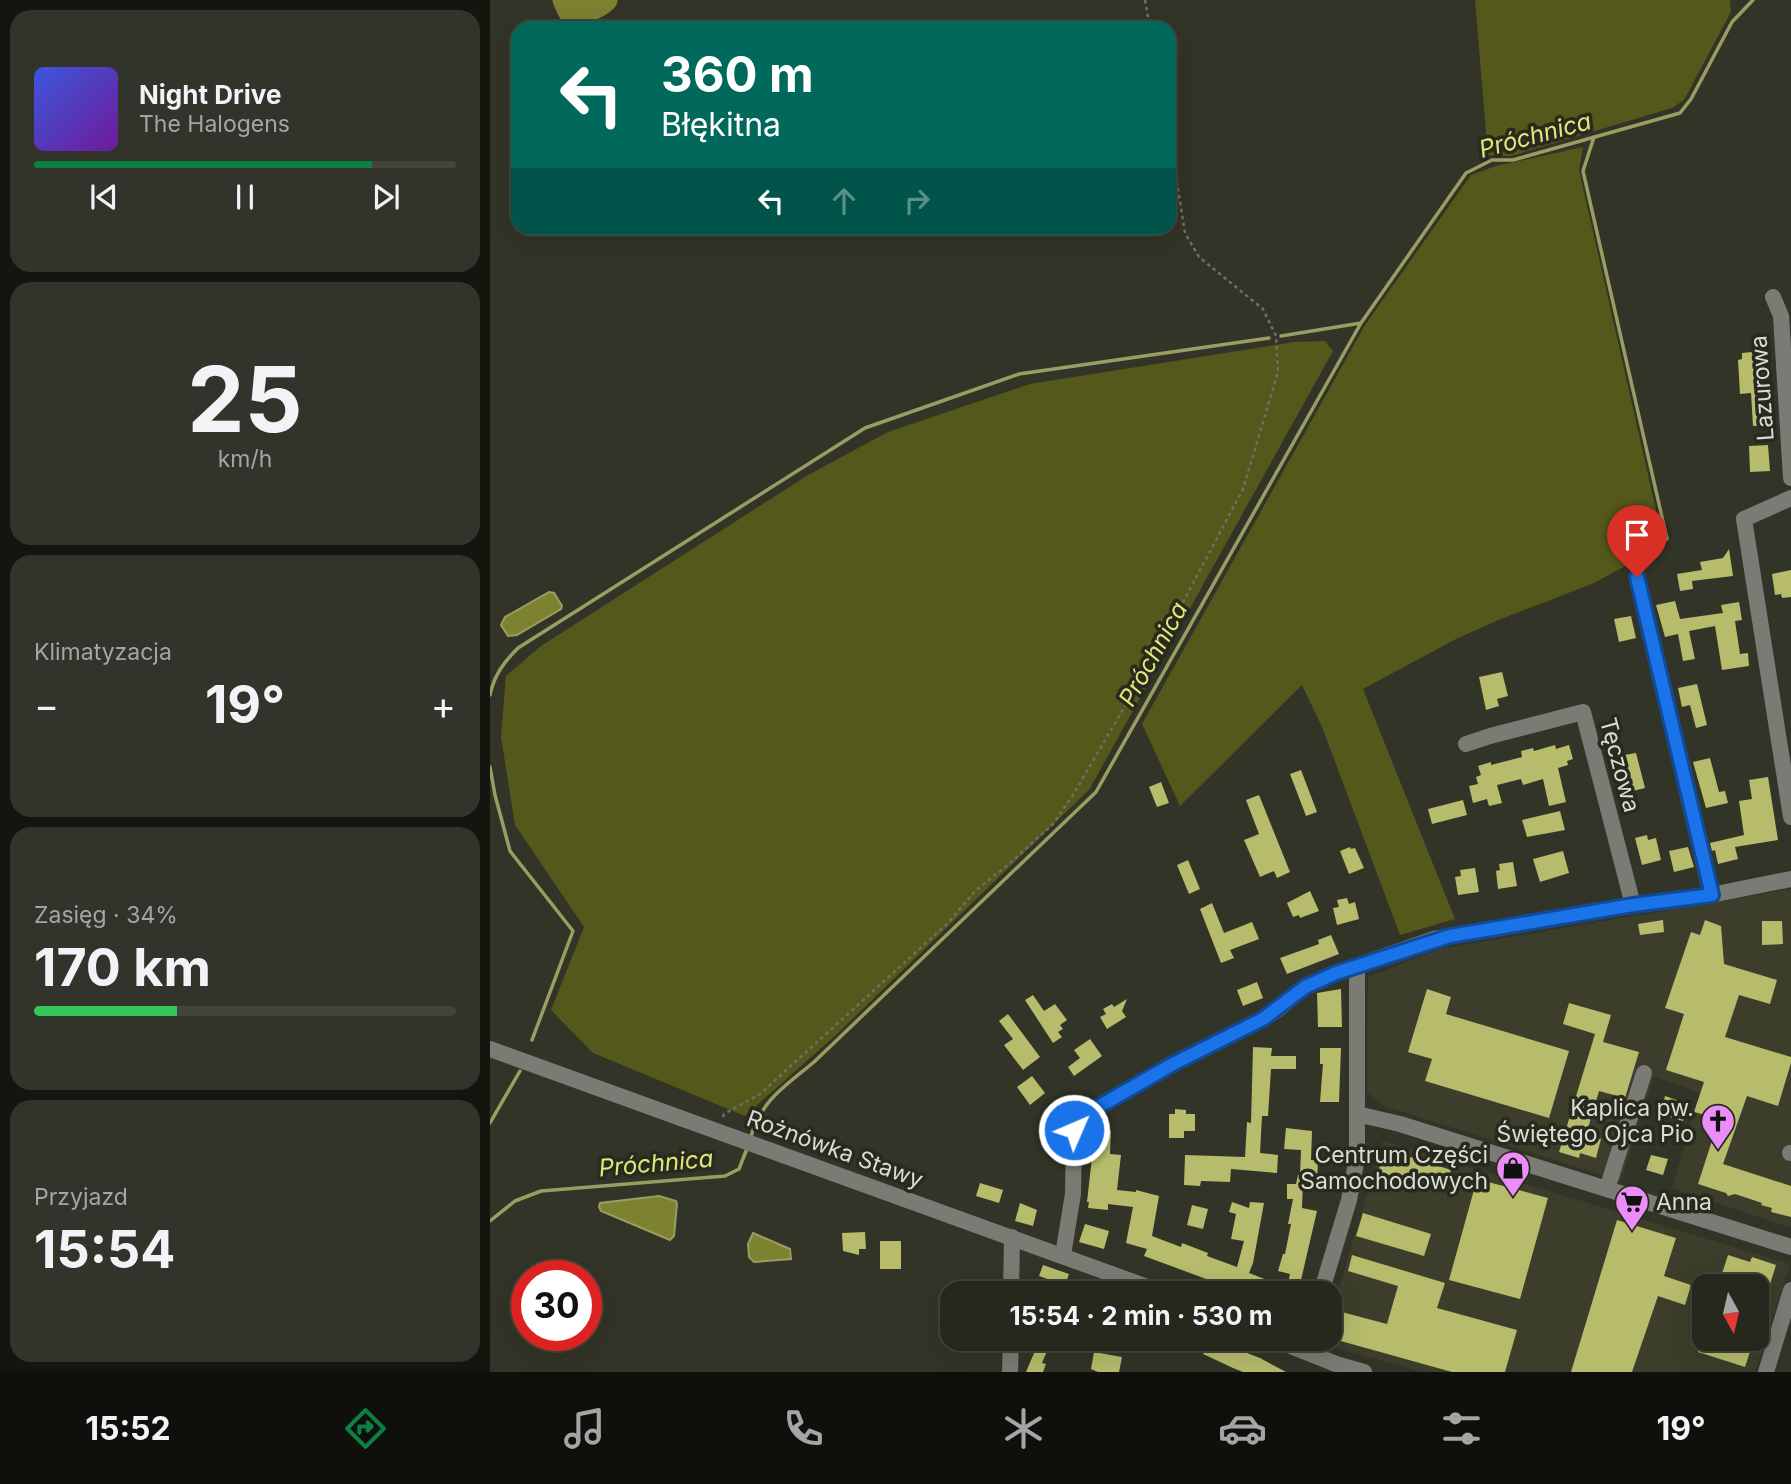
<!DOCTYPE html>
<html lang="pl">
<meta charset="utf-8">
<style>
:root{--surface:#26271d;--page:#32332a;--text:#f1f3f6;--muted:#a4a5a4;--line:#42443b;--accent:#0b8043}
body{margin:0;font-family:Inter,sans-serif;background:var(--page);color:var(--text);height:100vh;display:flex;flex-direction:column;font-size:26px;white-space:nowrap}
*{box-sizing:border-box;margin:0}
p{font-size:23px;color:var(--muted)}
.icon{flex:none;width:38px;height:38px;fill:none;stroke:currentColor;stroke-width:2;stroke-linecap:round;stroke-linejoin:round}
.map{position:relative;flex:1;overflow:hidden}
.side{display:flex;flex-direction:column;gap:10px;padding:10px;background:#151510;width:490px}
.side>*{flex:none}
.hud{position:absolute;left:21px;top:21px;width:665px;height:214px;border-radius:21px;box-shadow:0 7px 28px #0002,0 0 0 2px var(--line);background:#00695c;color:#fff;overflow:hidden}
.needle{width:46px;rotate:172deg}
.controls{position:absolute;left:1202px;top:1274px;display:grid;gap:14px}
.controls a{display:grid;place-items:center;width:77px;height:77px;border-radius:14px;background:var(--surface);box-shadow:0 7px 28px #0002,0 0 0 2px var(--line);font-size:35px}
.speed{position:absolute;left:21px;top:1260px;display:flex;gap:14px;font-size:35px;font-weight:700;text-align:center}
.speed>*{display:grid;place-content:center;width:91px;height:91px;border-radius:50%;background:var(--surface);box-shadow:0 7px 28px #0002,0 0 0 2px var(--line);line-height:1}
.speed .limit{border:10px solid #d22;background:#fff;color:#111}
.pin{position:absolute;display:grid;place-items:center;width:60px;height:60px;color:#fff;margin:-72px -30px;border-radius:50% 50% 50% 0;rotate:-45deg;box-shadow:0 0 7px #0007}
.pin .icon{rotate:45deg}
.me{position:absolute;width:77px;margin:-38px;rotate:45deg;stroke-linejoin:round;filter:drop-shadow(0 0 5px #0008)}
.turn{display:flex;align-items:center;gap:24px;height:147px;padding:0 35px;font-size:32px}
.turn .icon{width:91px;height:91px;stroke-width:2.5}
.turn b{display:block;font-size:49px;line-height:60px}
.lanes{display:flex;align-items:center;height:66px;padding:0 35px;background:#0003;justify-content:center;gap:35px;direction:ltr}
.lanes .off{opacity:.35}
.big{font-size:52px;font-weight:700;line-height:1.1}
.side .card{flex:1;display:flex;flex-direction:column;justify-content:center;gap:10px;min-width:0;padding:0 24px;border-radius:21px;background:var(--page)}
.side .dial{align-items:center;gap:0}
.dial b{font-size:91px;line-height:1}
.song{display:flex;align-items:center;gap:21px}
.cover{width:84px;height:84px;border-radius:10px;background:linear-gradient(135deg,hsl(230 70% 55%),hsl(280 70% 35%))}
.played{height:7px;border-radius:4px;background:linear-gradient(90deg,var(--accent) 80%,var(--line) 80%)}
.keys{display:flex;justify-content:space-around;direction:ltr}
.heat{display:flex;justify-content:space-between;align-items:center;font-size:38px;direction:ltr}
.charge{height:10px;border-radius:5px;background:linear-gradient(90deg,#34c759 34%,var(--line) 0)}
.trip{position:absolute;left:450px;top:1281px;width:402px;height:70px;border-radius:21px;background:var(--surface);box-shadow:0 7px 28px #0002,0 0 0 2px var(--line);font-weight:700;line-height:70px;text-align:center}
.dock{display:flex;height:112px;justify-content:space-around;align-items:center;background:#0f100c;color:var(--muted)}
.dock .icon{width:49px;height:49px}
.dock .on{color:var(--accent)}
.dock b{font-size:32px;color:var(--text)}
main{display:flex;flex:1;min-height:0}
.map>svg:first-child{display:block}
.built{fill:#3c3e2b;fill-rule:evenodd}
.green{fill:#54581b}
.water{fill:#7d8231;stroke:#999d62;stroke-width:2}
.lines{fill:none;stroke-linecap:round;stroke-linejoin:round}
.stream{stroke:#999d62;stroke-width:3.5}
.river{stroke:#7d8231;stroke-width:23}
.building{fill:#b6bc6b}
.path{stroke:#6e7064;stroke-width:2.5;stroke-dasharray:3.5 3.5;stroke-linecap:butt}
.minor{stroke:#7b7b75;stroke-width:16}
.route-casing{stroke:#114b97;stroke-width:18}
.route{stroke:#1a73e8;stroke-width:12}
.labels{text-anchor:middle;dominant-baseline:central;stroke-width:7;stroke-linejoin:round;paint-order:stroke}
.street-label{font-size:23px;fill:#dbdcd4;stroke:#292a1e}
.poi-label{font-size:23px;fill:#dbdcd4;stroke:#292a1e;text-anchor:end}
.water-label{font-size:24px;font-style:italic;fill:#e0e87a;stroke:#292a1e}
</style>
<main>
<section class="side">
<div class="card">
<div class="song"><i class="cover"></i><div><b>Night Drive</b><p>The Halogens</p></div></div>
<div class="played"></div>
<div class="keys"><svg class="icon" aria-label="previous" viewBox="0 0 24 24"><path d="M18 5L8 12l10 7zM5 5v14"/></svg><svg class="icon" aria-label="pause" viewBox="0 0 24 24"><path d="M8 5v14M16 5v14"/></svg><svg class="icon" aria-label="next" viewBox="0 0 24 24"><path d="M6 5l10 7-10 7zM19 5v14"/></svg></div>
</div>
<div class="card dial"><b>25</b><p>km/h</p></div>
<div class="card"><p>Klimatyzacja</p>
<div class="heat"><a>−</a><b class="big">19°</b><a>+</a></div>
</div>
<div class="card"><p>Zasięg · 34%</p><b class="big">170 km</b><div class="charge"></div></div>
<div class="card"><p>Przyjazd</p><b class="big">15:54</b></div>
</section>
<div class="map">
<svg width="1301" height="1372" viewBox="0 0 1301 1372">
<rect width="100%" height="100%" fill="#323427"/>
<path class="built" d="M 1301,889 L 1301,1228 L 1182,1188 L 1210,1093 L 1164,1076 L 1131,1181 L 894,1106 L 877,1092 L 878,977 L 950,949 Z
M 893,1141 L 1300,1264 L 1265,1372 L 931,1372 L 832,1344 L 834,1339 L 840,1339 L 840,1318 ZM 1214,1286 L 1267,1286 L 1267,1339 L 1214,1339 Z"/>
<path class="green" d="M 985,0 L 1240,0 L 1241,12 L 1194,100 L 1182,108 L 1021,156 L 998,155 Z
M 1093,147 L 1089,170 L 1174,545 L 1104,583 L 1006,621 L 966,639 L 873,689 L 965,919 L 910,935 L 832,727 L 812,685 L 690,806 L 652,724 L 875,325 L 981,175 L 1006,166 Z
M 835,341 L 843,351 L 599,790 L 347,1034 L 255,1116 L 103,1053 L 61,1010 L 94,927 L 25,825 L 11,737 L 16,676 L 51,646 L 318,475 L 398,432 L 540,384 L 804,342 Z"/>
<path class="water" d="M 59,592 L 64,593 L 72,606 L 71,609 L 27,635 L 18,636 L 11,625 L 15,617 Z
M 169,1196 L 186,1201 L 187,1204 L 184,1236 L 180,1240 L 111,1211 L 109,1207 L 110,1203 Z
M 263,1233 L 300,1249 L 301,1259 L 264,1262 L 259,1257 L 258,1244 Z"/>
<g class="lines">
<path class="stream" d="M 1104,137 L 1093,171 L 1177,539
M 791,336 L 871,323
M 0,695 C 4,675 14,662 28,648 L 375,428 L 529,374 L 779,338
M 0,767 L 5,795 L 20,851 L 83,931 L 42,1040
M 0,1123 L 30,1071
M 260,1139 C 272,1099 294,1087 324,1062 L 606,792 L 871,323 L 976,173 L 1002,160 L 1023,160 L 1190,113 L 1201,99 L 1242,22 L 1263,0
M 0,1221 L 25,1201 L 51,1191 L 235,1176 L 249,1169 L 258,1146"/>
<path class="river" d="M 74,0 L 79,11 C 95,11 104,11 116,0"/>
</g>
<path class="building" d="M 1272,351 L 1272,358 L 1277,358 L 1277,370 L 1273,370 L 1275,392 L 1281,392 L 1283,425 L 1263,426 L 1261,393 L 1250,394 L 1248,360 L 1252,359 L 1252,353 Z
M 1278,445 L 1280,471 L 1260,472 L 1259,446 Z
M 1239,549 L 1243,576 L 1202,581 L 1203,589 L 1190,591 L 1187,574 L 1212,570 L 1210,562 L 1233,558 Z
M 1301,570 L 1301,597 L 1292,598 L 1291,594 L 1285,595 L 1282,574 Z
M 1185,601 L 1190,619 L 1233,613 L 1231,605 L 1249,602 L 1252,620 L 1245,621 L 1250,654 L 1258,653 L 1259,666 L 1232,670 L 1225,626 L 1199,631 L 1205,659 L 1193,661 L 1188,634 L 1175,637 L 1166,605 Z
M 1141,616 L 1146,638 L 1129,642 L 1124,619 Z
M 1012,672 L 1018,696 L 1007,699 L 1009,706 L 996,710 L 989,677 Z
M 1207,684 L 1217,725 L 1206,728 L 1200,705 L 1192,707 L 1188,688 Z
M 1065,745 L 1066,749 L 1079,745 L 1083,759 L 1077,761 L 1078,765 L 1068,768 L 1076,802 L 1059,806 L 1053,779 L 1033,785 L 1031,779 L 1007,785 L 1012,803 L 999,806 L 997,799 L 983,803 L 979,786 L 988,784 L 986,777 L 991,775 L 988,766 L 1001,762 L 1001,765 L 1032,757 L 1031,751 L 1043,748 L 1044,751 Z
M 1146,753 L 1155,788 L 1143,791 L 1134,755 Z
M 1220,758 L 1229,792 L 1235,791 L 1238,803 L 1216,808 L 1203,762 Z
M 811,770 L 827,812 L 816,816 L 800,774 Z
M 1278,777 L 1288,840 L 1245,847 L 1248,859 L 1228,864 L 1225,850 L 1222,851 L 1220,843 L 1254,835 L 1249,801 L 1262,799 L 1259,780 Z
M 671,782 L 679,803 L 667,807 L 659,787 Z
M 769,795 L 800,872 L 787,878 L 784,871 L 770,877 L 754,840 L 769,834 L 756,800 Z
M 973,800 L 977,815 L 942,824 L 938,809 Z
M 1070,811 L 1075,830 L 1037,837 L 1032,820 Z
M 1157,835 L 1158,840 L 1166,838 L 1171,860 L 1152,865 L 1145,838 Z
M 860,847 L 861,849 L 865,848 L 874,868 L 859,874 L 850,851 Z
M 1198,847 L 1204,867 L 1184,872 L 1179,851 Z
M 1073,851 L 1079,873 L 1050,882 L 1043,859 Z
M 698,860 L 710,889 L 699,894 L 687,865 Z
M 1023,862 L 1027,886 L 1008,889 L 1006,871 L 1010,870 L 1009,864 Z
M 985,868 L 989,892 L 968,895 L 965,877 L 971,876 L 970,870 Z
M 820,891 L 829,911 L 810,918 L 809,915 L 803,917 L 797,903 Z
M 857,898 L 859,904 L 865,902 L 869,919 L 847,925 L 843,908 L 849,907 L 847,900 Z
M 722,903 L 734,933 L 762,922 L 769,939 L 740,950 L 744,958 L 731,963 L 710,909 Z
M 1173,920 L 1174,932 L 1150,935 L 1148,924 Z
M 1215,920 L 1231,926 L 1234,964 L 1287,980 L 1280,1004 L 1249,995 L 1235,1037 L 1301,1057 L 1301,1063 L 1288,1106 L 1257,1096 L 1233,1164 L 1301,1186 L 1301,1217 L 1281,1212 L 1282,1208 L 1271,1205 L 1272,1203 L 1245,1194 L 1238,1196 L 1236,1193 L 1208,1184 L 1229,1119 L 1204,1112 L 1214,1082 L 1176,1070 L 1194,1014 L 1175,1008 L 1201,932 L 1210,935 Z
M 1272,921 L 1292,921 L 1293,944 L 1272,945 Z
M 841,935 L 849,954 L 797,974 L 790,958 L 829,944 L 828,940 Z
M 767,982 L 773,998 L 753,1006 L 747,990 Z
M 851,989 L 852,1027 L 828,1027 L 827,993 Z
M 937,989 L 961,997 L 956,1014 L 1079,1051 L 1059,1118 L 935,1081 L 942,1059 L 918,1052 Z
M 543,995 L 554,1011 L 565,1004 L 577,1020 L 570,1025 L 573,1029 L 568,1032 L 572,1037 L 563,1043 L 535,1000 Z
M 637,999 L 632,1011 L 636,1017 L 617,1029 L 610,1017 L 616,1014 L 613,1009 L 622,1004 L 624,1007 Z
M 1079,1003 L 1121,1015 L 1113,1042 L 1149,1052 L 1135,1098 L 1109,1091 L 1096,1135 L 1111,1139 L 1106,1158 L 1090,1153 L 1089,1158 L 1069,1152 L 1105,1034 L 1073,1024 Z
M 518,1014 L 550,1057 L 533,1070 L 514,1045 L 523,1039 L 509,1021 Z
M 600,1039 L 612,1056 L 584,1076 L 578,1067 L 590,1058 L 584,1050 Z
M 763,1047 L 782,1048 L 781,1056 L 806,1056 L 806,1069 L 781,1069 L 778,1116 L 772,1116 L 770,1153 L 788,1155 L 787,1173 L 741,1169 L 740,1182 L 711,1181 L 710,1186 L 694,1185 L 695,1155 L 755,1157 L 757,1122 L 761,1123 Z
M 830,1048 L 851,1048 L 849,1102 L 830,1102 L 833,1064 L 830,1064 Z
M 542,1076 L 555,1093 L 540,1105 L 527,1087 Z
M 1175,1096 L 1198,1104 L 1193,1121 L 1170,1114 Z
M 685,1109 L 696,1110 L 696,1114 L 705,1114 L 705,1131 L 694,1131 L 694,1138 L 679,1138 L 679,1114 L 685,1114 Z
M 796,1128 L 822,1131 L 821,1160 L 828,1160 L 827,1180 L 813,1179 L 812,1208 L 827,1211 L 808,1293 L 796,1293 L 800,1274 L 788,1271 L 793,1254 L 795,1254 L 801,1224 L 798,1224 L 803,1199 L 797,1199 L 797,1184 L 806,1184 L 808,1175 L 810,1175 L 811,1150 L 794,1149 Z
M 605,1130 L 621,1131 L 620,1154 L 631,1155 L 627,1190 L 646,1192 L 646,1190 L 669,1196 L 662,1236 L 691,1247 L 692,1243 L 718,1253 L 717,1256 L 747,1267 L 754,1241 L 741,1239 L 746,1214 L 739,1212 L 742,1202 L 759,1208 L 760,1202 L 774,1203 L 763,1263 L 759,1273 L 777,1280 L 772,1293 L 754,1293 L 654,1256 L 657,1249 L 636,1243 L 643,1207 L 618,1204 L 618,1210 L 598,1208 L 599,1202 L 597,1202 Z
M 895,1149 L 961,1170 L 955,1192 L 888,1172 Z
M 1161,1155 L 1178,1159 L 1173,1175 L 1156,1170 Z
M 987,1179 L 1058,1198 L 1030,1299 L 959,1280 Z
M 490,1183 L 513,1190 L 509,1203 L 486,1196 Z
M 530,1203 L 547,1210 L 543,1226 L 525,1221 Z
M 702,1205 L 718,1209 L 713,1229 L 697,1225 Z
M 873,1213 L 941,1234 L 934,1256 L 866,1236 Z
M 1127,1220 L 1186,1238 L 1174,1276 L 1201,1285 L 1195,1305 L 1168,1296 L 1142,1372 L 1081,1372 Z
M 595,1224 L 619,1231 L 614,1249 L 589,1242 Z
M 375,1232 L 376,1249 L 369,1249 L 369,1255 L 353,1251 L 352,1233 Z
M 390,1241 L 411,1241 L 411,1269 L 390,1269 Z
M 862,1255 L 955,1283 L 947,1308 L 1027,1330 L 1015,1372 L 962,1372 L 840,1338 L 848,1311 L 897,1324 L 908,1286 L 858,1271 Z
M 1238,1255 L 1260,1262 L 1262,1257 L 1286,1265 L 1269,1320 L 1267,1319 L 1267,1286 L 1228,1286 Z
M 553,1265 L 579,1274 L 575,1285 L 549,1276 Z
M 550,1339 L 562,1339 L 552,1363 L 556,1364 L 553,1372 L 536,1372 Z
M 720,1339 L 770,1358 L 796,1372 L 753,1372 L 743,1368 L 713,1354 Z
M 1212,1339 L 1264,1339 L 1255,1367 L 1208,1352 Z
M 604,1352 L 632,1357 L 629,1372 L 608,1372 L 601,1369 Z"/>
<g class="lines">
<path class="path" d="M 655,0 L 660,28
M 233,1117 L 234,1114 L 270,1094 L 458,923 L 485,891 L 519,864 L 563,824 L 583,795 L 666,653 L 753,489 L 788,372 L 786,336 L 773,309 L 709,257 L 695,233 L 679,133"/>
<path class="minor" d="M 1283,297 L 1291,316 L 1301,478
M 1301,498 L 1254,519 L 1301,817
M 1147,577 L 1221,895
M 976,744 L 1000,736 L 1093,712 L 1143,905
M 0,1049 L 674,1293
M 867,1114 L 910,1124 L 1301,1247
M 1300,1153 L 1301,1153
M 1117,1189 L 1154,1073
M 573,1255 L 583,1194 L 584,1131 L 591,1117 L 683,1064 L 773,1019 L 787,1010 L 815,987 L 846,973 L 944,939 L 1143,905 L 1221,895 L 1301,879
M 521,1293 L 522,1237
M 831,1293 L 859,1200 L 867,1158 L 867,966
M 783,1339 L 846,1364 L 874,1372
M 520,1372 L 521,1339
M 1276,1372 L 1301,1290"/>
</g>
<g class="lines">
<g class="route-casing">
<path id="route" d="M 584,1130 L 591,1117 L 596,1114 L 683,1064 L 773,1019 L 815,987 L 846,973 L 960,936 L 1143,905 L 1222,895 L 1147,577"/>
</g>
<use href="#route" class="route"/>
</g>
<defs>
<g id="church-pin" transform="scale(1.75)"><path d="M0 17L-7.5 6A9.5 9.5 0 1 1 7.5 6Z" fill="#ec8cfa" stroke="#292a1e"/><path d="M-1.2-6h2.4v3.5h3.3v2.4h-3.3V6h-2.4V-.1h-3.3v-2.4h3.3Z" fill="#111"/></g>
<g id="shop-pin" transform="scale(1.75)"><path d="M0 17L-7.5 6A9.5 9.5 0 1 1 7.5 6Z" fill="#ec8cfa" stroke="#292a1e"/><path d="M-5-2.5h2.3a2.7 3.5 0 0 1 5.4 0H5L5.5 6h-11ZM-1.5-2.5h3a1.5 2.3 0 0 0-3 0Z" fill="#111"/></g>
<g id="supermarket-pin" transform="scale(1.75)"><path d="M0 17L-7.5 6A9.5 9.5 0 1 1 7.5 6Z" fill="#ec8cfa" stroke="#292a1e"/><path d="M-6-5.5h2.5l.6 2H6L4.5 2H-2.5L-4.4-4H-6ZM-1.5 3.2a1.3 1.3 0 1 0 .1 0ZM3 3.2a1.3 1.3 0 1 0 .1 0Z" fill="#111"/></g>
</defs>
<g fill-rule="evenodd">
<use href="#church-pin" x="1228" y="1121"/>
<use href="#shop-pin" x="1023" y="1168"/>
<use href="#supermarket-pin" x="1142" y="1202"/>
</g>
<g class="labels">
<g class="street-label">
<text transform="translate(1272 388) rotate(-94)">Lazurowa</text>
<text transform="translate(1130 765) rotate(75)">Tęczowa</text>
<text transform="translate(345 1149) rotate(20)">Rożnówka Stawy</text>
</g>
<g class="poi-label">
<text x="1204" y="1108">Kaplica pw.<tspan x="1204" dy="26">Świętego Ojca Pio</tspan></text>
<text x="998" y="1155">Centrum Części<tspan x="998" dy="26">Samochodowych</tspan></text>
<text x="1166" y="1202" text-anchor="start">Anna</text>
</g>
<g class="water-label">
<text transform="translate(1045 135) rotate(-15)">Próchnica</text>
<text transform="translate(663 654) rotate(-61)">Próchnica</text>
<text transform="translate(166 1163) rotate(-5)">Próchnica</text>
</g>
</g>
</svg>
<div class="controls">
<a><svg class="needle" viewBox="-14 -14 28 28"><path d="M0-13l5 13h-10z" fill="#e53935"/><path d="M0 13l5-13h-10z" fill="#a4a5a4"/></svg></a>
</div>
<div class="speed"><div class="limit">30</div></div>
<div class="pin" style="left:1147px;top:577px;background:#d93025"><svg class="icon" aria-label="arrive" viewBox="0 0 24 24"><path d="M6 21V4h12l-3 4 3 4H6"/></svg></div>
<svg class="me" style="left:584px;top:1130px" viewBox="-20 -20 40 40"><circle r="17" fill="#1a73e8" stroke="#fff" stroke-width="3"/><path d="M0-11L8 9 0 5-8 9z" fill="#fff"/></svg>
<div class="trip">15:54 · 2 min · 530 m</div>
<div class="hud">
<div class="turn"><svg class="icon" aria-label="left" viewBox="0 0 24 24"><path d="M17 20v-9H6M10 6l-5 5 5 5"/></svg><div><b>360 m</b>Błękitna</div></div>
<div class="lanes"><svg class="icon" aria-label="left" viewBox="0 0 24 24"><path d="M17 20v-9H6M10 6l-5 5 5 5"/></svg><svg class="icon off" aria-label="ahead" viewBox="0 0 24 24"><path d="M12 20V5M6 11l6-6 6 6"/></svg><svg class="icon off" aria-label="right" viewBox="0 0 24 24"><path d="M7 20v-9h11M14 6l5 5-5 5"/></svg></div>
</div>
</div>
</main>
<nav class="dock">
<b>15:52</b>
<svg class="icon on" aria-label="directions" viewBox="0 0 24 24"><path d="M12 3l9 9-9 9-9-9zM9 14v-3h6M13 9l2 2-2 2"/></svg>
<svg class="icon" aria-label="music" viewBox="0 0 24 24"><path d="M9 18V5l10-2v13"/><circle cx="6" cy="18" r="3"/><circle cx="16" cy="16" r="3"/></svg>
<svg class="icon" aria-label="phone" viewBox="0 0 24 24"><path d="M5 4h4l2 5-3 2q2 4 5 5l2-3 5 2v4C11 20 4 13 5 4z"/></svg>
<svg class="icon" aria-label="climate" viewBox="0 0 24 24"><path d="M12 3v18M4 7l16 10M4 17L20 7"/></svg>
<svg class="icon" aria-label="car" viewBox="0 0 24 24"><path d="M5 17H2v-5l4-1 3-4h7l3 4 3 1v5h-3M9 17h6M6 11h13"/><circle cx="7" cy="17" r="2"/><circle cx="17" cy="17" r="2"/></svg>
<svg class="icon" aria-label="filters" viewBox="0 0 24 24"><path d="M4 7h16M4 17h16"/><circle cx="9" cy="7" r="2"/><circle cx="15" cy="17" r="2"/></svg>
<b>19°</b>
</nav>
